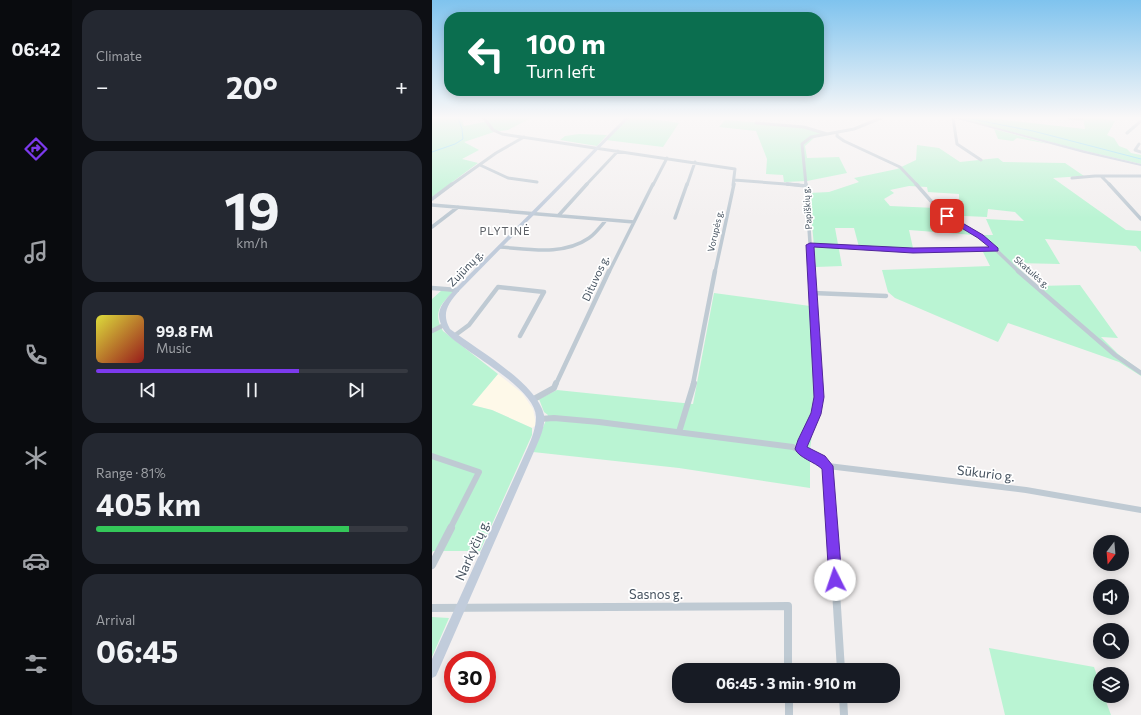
<!DOCTYPE html>
<meta charset="utf-8">
<style>
:root{--surface:#171b24;--page:#242831;--text:#f1f3f6;--muted:#9ea1a6;--line:#363941;--accent:#7c3aed}
body{margin:0;font-family:Commissioner,sans-serif;background:var(--page);color:var(--text);height:100vh;display:flex;flex-direction:column;font-size:15px;white-space:nowrap}
*{box-sizing:border-box;margin:0}
p{font-size:13px;color:var(--muted)}
.icon{flex:none;width:22px;height:22px;fill:none;stroke:currentColor;stroke-width:2;stroke-linecap:round;stroke-linejoin:round}
.map{position:relative;flex:1;overflow:hidden}
.side{display:flex;flex-direction:column;gap:10px;padding:10px;background:#0d0f14;width:360px}
.side>*{flex:none}
.top-card{position:absolute;left:12px;top:12px;width:380px;height:84px;border-radius:16px;box-shadow:0 2px 10px #0003;background:#0b6e4f;color:#fff;overflow:hidden}
.needle{width:26px;rotate:196deg}
.buttons{position:absolute;left:661px;top:535px;display:grid;gap:8px}
.buttons a{display:grid;place-items:center;width:36px;height:36px;border-radius:50%;background:var(--surface);box-shadow:0 2px 10px #0003;font-size:20px}
.speed{position:absolute;left:12px;top:651px;display:flex;gap:8px;font-size:20px;font-weight:700;text-align:center}
.speed>*{display:grid;place-content:center;width:52px;height:52px;border-radius:50%;background:var(--surface);box-shadow:0 2px 10px #0003;line-height:1}
.speed .limit{border:6px solid #d22;background:#fff;color:#111}
.pin{position:absolute;display:grid;place-items:center;width:34px;height:34px;color:#fff;margin:-17px;border-radius:8px;box-shadow:0 2px 6px #0006}
.me{position:absolute;width:44px;margin:-22px;rotate:356deg;stroke-linejoin:round;filter:drop-shadow(0 0 3px #0008)}
.turn{display:flex;align-items:center;gap:14px;height:84px;padding:0 16px;font-size:18px}
.turn .icon{width:52px;height:52px;stroke-width:2.5}
.turn b{display:block;font-size:28px;line-height:34px}
.big{font-size:30px;font-weight:700;line-height:1.1}
.side .tile{flex:1;display:flex;flex-direction:column;justify-content:center;gap:6px;min-width:0;padding:0 14px;border-radius:16px;background:var(--page)}
.side .dial{align-items:center;gap:0}
.dial b{font-size:52px;line-height:1}
.song{display:flex;align-items:center;gap:12px}
.cover{width:48px;height:48px;border-radius:6px;background:linear-gradient(135deg,hsl(60 70% 55%),hsl(0 70% 35%))}
.played{height:4px;border-radius:2px;background:linear-gradient(90deg,var(--accent) 65%,var(--line) 65%)}
.keys{display:flex;justify-content:space-around;direction:ltr}
.heat{display:flex;justify-content:space-between;align-items:center;font-size:22px;direction:ltr}
.charge{height:6px;border-radius:3px;background:linear-gradient(90deg,#34c759 81%,var(--line) 0)}
.trip{position:absolute;left:240px;top:663px;width:228px;height:40px;border-radius:16px;background:var(--surface);box-shadow:0 2px 10px #0003;font-weight:700;line-height:40px;text-align:center}
main{display:flex;flex:1;min-height:0}
.dock{display:flex;flex-direction:column;width:72px;justify-content:space-around;align-items:center;background:#090b0e;color:var(--muted)}
.dock .icon{width:28px;height:28px}
.dock .current{color:var(--accent)}
.dock b{font-size:18px;color:var(--text)}
.map>svg:first-child{display:block}
.commercial{fill:#fef9e9}
.green{fill:#baf4d3;fill-rule:evenodd}
.lines{fill:none;stroke-linecap:round;stroke-linejoin:round}
.stream{stroke:#83daf6;stroke-width:1}
.minor-far4{stroke:#bfcad3;stroke-width:3}
.minor-far3{stroke:#bfcad3;stroke-width:3.5}
.minor-far2{stroke:#bfcad3;stroke-width:4.5}
.minor-far1{stroke:#bfcad3;stroke-width:6}
.minor{stroke:#bfcad3;stroke-width:8}
.secondary{fill:#c1ccdb;fill-rule:evenodd}
.route{fill:#7c3aed;stroke:#51269a}
.labels{text-anchor:middle;dominant-baseline:central;stroke-width:3.5;stroke-linejoin:round;paint-order:stroke}
.far-street-label{font-size:9px;fill:#465360;stroke:#fff}
.far-quarter-label{font-size:11px;letter-spacing:1px;fill:#5c6066;stroke:#fff}
.street-label{font-size:11px;fill:#465360;stroke:#fff}
.near-street-label{font-size:13px;fill:#465360;stroke:#fff}
</style>
<main>
<nav class="dock">
<b>06:42</b>
<svg class="icon current" aria-label="directions" viewBox="0 0 24 24"><path d="M12 3l9 9-9 9-9-9zM9 14v-3h6M13 9l2 2-2 2"/></svg>
<svg class="icon" aria-label="music" viewBox="0 0 24 24"><path d="M9 18V5l10-2v13"/><circle cx="6" cy="18" r="3"/><circle cx="16" cy="16" r="3"/></svg>
<svg class="icon" aria-label="phone" viewBox="0 0 24 24"><path d="M5 4h4l2 5-3 2q2 4 5 5l2-3 5 2v4C11 20 4 13 5 4z"/></svg>
<svg class="icon" aria-label="climate" viewBox="0 0 24 24"><path d="M12 3v18M4 7l16 10M4 17L20 7"/></svg>
<svg class="icon" aria-label="car" viewBox="0 0 24 24"><path d="M5 17H2v-5l4-1 3-4h7l3 4 3 1v5h-3M9 17h6M6 11h13"/><circle cx="7" cy="17" r="2"/><circle cx="17" cy="17" r="2"/></svg>
<svg class="icon" aria-label="filters" viewBox="0 0 24 24"><path d="M4 7h16M4 17h16"/><circle cx="9" cy="7" r="2"/><circle cx="15" cy="17" r="2"/></svg>
</nav>
<section class="side">
<div class="tile"><p>Climate</p>
<div class="heat"><a>−</a><b class="big">20°</b><a>+</a></div>
</div>
<div class="tile dial"><b>19</b><p>km/h</p></div>
<div class="tile">
<div class="song"><i class="cover"></i><div><b>99.8 FM</b><p>Music</p></div></div>
<div class="played"></div>
<div class="keys"><svg class="icon" aria-label="previous" viewBox="0 0 24 24"><path d="M18 5L8 12l10 7zM5 5v14"/></svg><svg class="icon" aria-label="pause" viewBox="0 0 24 24"><path d="M8 5v14M16 5v14"/></svg><svg class="icon" aria-label="next" viewBox="0 0 24 24"><path d="M6 5l10 7-10 7zM19 5v14"/></svg></div>
</div>
<div class="tile"><p>Range · 81%</p><b class="big">405 km</b><div class="charge"></div></div>
<div class="tile"><p>Arrival</p><b class="big">06:45</b></div>
</section>
<div class="map">
<svg width="709" height="715" viewBox="0 0 709 715">
<rect width="100%" height="100%" fill="#f3f0f0"/>
<path class="commercial" d="M 66,374 L 90,393 L 101,409 L 104,425 L 100,428 L 60,410 L 39,405 Z"/>
<path class="green" d="M 0,118 L 29,118 L 32,126 L 57,121 L 56,118 L 99,118 L 76,130 L 62,132 L 32,142 L 47,150 L 30,159 L 46,163 L 0,197 Z
M 196,118 L 214,118 L 247,123 L 231,147 L 174,140 Z
M 526,118 L 556,118 L 653,129 L 651,118 L 666,118 L 683,121 L 675,135 L 682,138 L 687,146 L 695,149 L 699,153 L 709,155 L 709,164 L 649,150 Z
M 293,120 L 372,126 L 392,134 L 382,138 L 373,146 L 375,158 L 407,157 L 415,173 L 375,181 L 352,182 L 351,175 L 334,174 L 335,159 L 324,131 L 287,127 Z
M 562,129 L 617,144 L 585,138 L 581,141 L 566,139 Z
M 147,134 L 175,135 L 165,146 L 128,140 L 133,136 Z
M 485,145 L 507,148 L 528,162 L 566,158 L 571,162 L 633,163 L 652,176 L 621,178 L 694,230 L 709,231 L 709,252 L 704,246 L 613,239 L 628,264 L 581,263 L 606,286 L 648,285 L 686,338 L 669,337 L 686,354 L 709,371 L 709,376 L 687,362 L 576,323 L 566,342 L 463,298 L 456,292 L 450,270 L 558,266 L 551,252 L 558,247 L 542,235 L 477,230 L 481,248 L 427,247 L 422,228 L 403,228 L 410,266 L 384,267 L 377,193 L 397,192 L 427,182 L 422,178 L 465,169 L 484,160 ZM 477,186 L 495,187 L 496,192 L 527,194 L 527,209 L 458,206 L 452,199 L 462,193 L 458,190 ZM 556,209 L 583,212 L 592,221 L 554,219 L 561,235 L 544,235 L 511,215 L 555,217 Z
M 10,290 L 23,290 C 9,304 0,312 11,331 L 66,374 L 40,405 L 60,410 L 100,428 L 100,435 L 48,551 L 1,551 L 0,553 L 0,299 Z
M 282,293 L 378,306 L 384,403 L 378,450 L 378,488 L 247,468 L 101,452 L 116,415 L 112,412 L 107,399 L 125,390 L 261,404 Z
M 0,617 L 17,618 L 0,657 Z
M 557,648 L 662,667 L 668,684 L 668,696 L 672,696 L 679,715 L 573,715 Z"/>
<g class="lines">
<path class="stream" d="M 534,118 L 601,131 L 709,159
M 0,152 L 23,144 L 31,139 L 30,129 L 26,118"/>
<path class="minor-far4" d="M 52,118 L 61,130 L 70,134 L 303,169 L 301,185
M 521,118 L 525,144 L 549,160
M 637,118 L 650,119
M 324,123 L 372,127 L 395,134
M 405,133 L 405,136 L 412,141 L 468,167 L 485,185
M 695,133 L 709,121
M 707,144 L 703,150 L 709,152
M 48,165 L 76,178 L 105,182
M 669,176 L 678,185
M 640,178 L 663,176 L 709,176
M 302,180 L 367,185
M 19,185 L 64,153 L 92,137
M 154,185 L 186,151
M 221,185 L 235,158
M 255,185 L 263,162
M 374,185 L 370,144 L 379,137 L 422,129 L 449,118"/>
<path class="minor-far3" d="M 355,184 L 374,186
M 374,184 L 380,272
M 484,184 L 506,209 L 557,243 L 587,272
M 677,184 L 709,219
M 0,199 L 20,184
M 0,205 L 202,222
M 127,215 L 155,184
M 243,218 L 255,184
M 0,227 L 26,207
M 378,245 L 481,251 L 564,249
M 68,247 C 97,249 131,256 157,238 C 163,234 169,226 174,220
M 177,272 L 221,184
M 283,272 L 302,184"/>
<path class="minor-far2" d="M 380,271 L 386,384
M 586,271 L 683,355 L 709,373
M 0,288 L 25,290
M 381,293 L 454,296
M 0,331 L 12,325
M 22,336 L 37,325 L 66,287 L 112,292 L 88,336
M 124,384 L 177,271
M 261,384 L 283,271"/>
<path class="minor-far1" d="M 102,399 L 122,388 L 124,383
M 108,419 L 122,418 L 167,422 L 361,447 L 379,455 L 396,466
M 247,432 L 262,383
M 368,449 C 377,423 388,412 386,383
M 0,456 L 47,472 L 18,529
M 396,466 L 594,490 L 709,510
M 396,466 L 400,529"/>
<path class="minor" d="M 400,528 L 409,670
M 0,565 L 19,528
M 0,608 L 356,606 L 356,670
M 357,696 L 357,715
M 411,696 L 412,715"/>
<path class="secondary" d="M 193,118 L 197,118 L 27,291 C 16,304 9,313 18,329 C 44,349 105,383 112,415 C 114,428 105,444 100,456 L 4,676 L 0,678 L 0,659 L 96,447 C 100,438 104,427 104,417 C 103,387 35,354 15,334 C 10,329 7,321 7,314 C 8,304 17,296 23,289 Z
M 522,118 L 528,118 L 654,151 L 709,164 L 709,166 L 652,153 Z"/>
</g>
<linearGradient id="sky" x2="0" y2="1"><stop stop-color="#7fc3ee"/><stop offset="0.54" stop-color="#faf8f8"/><stop offset="1" stop-color="#faf8f8" stop-opacity="0"/></linearGradient>
<rect width="709" height="218" fill="url(#sky)"/>
<path class="route" d="M 515,214 L 551,235 L 566,248 L 566,251 L 481,253 L 382,247 L 392,397 L 389,414 L 375,447 L 393,456 L 401,466 L 410,580 L 408,585 L 403,587 L 399,585 L 397,580 L 390,469 C 383,462 367,458 363,449 L 366,440 L 379,413 L 382,397 L 374,245 L 378,243 L 481,248 L 557,247 L 546,238 L 513,218 L 512,216 Z"/>
<g class="labels">
<g class="far-street-label">
<text transform="translate(375 208) rotate(-94)">Papiškių g.</text>
<text transform="translate(283 231) rotate(-77)">Vorupės g.</text>
<text transform="translate(600 272) rotate(41)">Skatulės g.</text>
</g>
<g class="far-quarter-label">
<text x="73" y="230">PLYTINĖ</text>
</g>
<g class="street-label">
<text transform="translate(33 268) rotate(-46)">Zujūnų g.</text>
<text transform="translate(163 278) rotate(-65)">Dituvos g.</text>
</g>
<g class="near-street-label">
<text transform="translate(554 473) rotate(7)">Sūkurio g.</text>
<text transform="translate(40 550) rotate(-66)">Narkyčių g.</text>
<text x="224" y="594">Sasnos g.</text>
</g>
</g>
</svg>
<div class="buttons">
<a><svg class="needle" viewBox="-14 -14 28 28"><path d="M0-13l5 13h-10z" fill="#e53935"/><path d="M0 13l5-13h-10z" fill="#9ea1a6"/></svg></a>
<a><svg class="icon" aria-label="sound" viewBox="0 0 24 24"><path d="M4 9h4l5-4v14l-5-4H4zM17 9q2 3 0 6"/></svg></a>
<a><svg class="icon" aria-label="search" viewBox="0 0 24 24"><circle cx="10" cy="10" r="6"/><path d="M15 15l6 6"/></svg></a>
<a><svg class="icon" aria-label="layers" viewBox="0 0 24 24"><path d="M12 4l9 5-9 5-9-5zM3 14l9 5 9-5"/></svg></a>
</div>
<div class="speed"><div class="limit">30</div></div>
<div class="pin" style="left:515px;top:216px;background:#d93025"><svg class="icon" aria-label="arrive" viewBox="0 0 24 24"><path d="M6 21V4h12l-3 4 3 4H6"/></svg></div>
<svg class="me" style="left:403px;top:580px" viewBox="-20 -20 40 40"><circle r="19" fill="#fff"/><path d="M0-13L10 11 0 6-10 11z" fill="#7c3aed"/></svg>
<div class="trip">06:45 · 3 min · 910 m</div>
<div class="top-card">
<div class="turn"><svg class="icon" aria-label="left" viewBox="0 0 24 24"><path d="M17 20v-9H6M10 6l-5 5 5 5"/></svg><div><b>100 m</b>Turn left</div></div>
</div>
</div>
</main>
